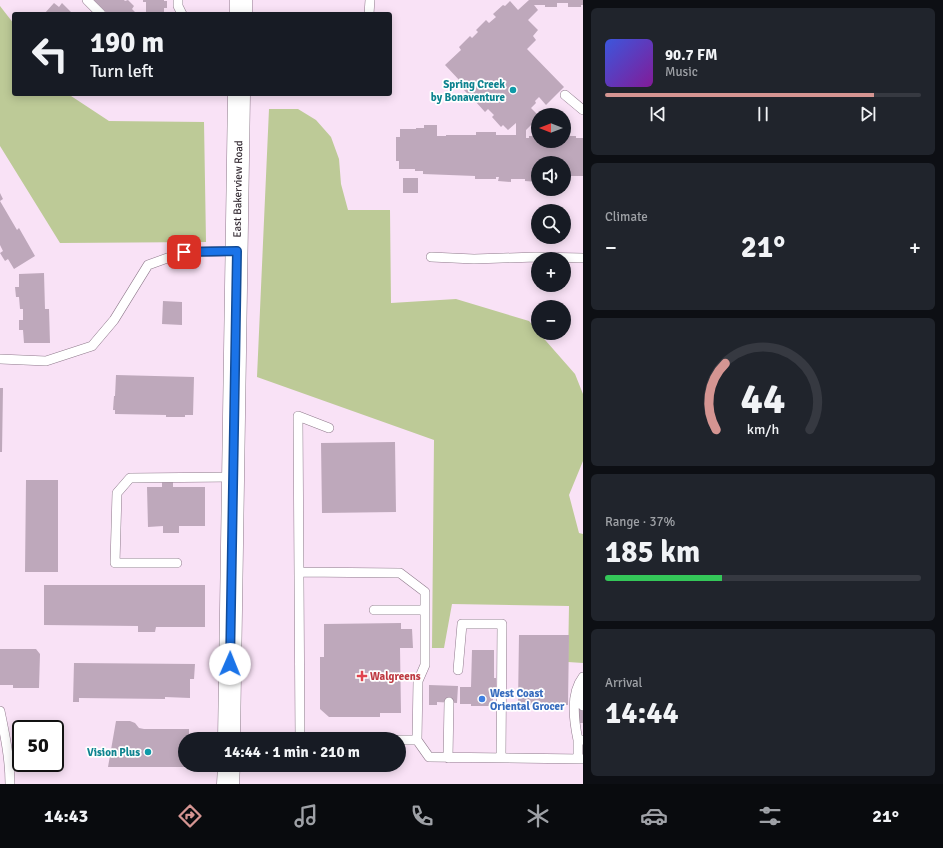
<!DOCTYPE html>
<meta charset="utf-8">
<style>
:root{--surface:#171b24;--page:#20242c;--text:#f1f3f6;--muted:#9ea1a6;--line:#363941;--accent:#d59592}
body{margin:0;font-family:Signika,sans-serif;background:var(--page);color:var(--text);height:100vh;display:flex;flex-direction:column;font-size:15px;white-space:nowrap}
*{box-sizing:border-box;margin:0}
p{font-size:13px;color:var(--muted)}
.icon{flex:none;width:22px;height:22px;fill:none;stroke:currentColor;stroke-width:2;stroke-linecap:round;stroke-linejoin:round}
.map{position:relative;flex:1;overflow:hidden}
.sheet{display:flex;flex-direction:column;gap:8px;padding:8px;background:#0d0f14;width:360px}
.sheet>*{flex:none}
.banner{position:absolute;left:12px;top:12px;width:380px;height:84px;border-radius:4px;box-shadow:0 2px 10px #0003;background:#171b24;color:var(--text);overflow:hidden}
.needle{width:26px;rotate:270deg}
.tools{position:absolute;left:531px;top:108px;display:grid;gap:8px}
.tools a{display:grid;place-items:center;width:40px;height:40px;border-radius:50%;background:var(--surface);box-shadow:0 2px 10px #0003;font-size:20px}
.speed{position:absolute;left:12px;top:720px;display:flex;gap:8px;font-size:20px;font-weight:700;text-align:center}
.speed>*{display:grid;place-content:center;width:52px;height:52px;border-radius:50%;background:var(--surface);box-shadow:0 2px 10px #0003;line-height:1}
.speed .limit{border:2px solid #111;border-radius:6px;background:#fff;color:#111}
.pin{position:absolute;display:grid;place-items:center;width:34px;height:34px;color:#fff;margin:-17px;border-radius:8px;box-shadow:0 2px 6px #0006}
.me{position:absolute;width:44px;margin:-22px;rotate:1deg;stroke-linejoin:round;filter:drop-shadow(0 0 3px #0008)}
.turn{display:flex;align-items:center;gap:14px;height:84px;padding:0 12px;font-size:18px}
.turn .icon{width:52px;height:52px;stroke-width:2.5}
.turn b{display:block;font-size:28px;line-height:34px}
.big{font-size:30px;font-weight:700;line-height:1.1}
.sheet .widget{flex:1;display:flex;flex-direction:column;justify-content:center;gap:6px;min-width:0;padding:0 14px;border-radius:6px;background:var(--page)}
.sheet .dial{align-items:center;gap:0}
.dial svg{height:104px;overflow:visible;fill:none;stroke:var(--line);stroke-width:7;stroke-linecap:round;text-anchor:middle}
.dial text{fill:var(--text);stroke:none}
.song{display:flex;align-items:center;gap:12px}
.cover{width:48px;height:48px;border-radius:6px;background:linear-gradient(135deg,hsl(230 70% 55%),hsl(290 70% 35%))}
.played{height:4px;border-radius:2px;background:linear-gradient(90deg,var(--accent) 85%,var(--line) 85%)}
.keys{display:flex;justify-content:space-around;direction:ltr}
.heat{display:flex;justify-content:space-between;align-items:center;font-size:22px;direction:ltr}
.charge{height:6px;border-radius:3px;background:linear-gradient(90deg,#34c759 37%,var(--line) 0)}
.trip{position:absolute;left:178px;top:732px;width:228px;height:40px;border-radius:20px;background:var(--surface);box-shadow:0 2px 10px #0003;font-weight:700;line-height:40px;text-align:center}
.menu{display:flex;height:64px;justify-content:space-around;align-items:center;background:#090b0e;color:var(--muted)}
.menu .icon{width:28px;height:28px}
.menu .active{color:var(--accent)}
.menu b{font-size:18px;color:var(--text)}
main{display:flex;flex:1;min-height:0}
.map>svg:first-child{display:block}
.green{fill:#bdca97}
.building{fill:#bea8bb}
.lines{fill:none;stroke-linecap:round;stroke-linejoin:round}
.lane-casing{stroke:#8f7a8c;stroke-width:10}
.secondary-casing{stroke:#8f7a8c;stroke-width:23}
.lane{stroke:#fff;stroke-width:9}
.secondary{stroke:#fff;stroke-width:22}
.route-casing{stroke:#114b97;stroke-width:10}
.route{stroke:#1a73e8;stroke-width:7}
.culture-dot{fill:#0f9aa8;stroke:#fff;stroke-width:1.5}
.health-dot{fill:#e0444e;stroke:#fff;stroke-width:1.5}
.shop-dot{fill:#3f7fe0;stroke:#fff;stroke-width:1.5}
.labels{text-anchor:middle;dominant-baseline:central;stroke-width:3.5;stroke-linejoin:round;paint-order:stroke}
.culture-label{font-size:11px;font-weight:bold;fill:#0d838f;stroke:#fff;text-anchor:end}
.street-label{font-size:11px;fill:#372e36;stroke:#fff}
.health-label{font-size:11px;font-weight:bold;fill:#be3a42;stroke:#fff;text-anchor:start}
.shop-label{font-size:11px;font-weight:bold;fill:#366cbe;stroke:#fff;text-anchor:start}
</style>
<main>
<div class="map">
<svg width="583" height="784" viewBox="0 0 583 784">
<rect width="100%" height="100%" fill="#f9e2f6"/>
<path class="green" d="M 0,6 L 14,24 L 14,94 L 68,94 L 109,121 L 204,122 L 206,242 L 60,243 L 0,146 Z
M 269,109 L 298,109 L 316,120 L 331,137 L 339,159 L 341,184 L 348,210 L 390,210 L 391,303 L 456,299 L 529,321 L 538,331 L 538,333 L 539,333 L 575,374 L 583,394 L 583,461 L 569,495 L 579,533 L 583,534 L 583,663 L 568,662 L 569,606 L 452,604 L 444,648 L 432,648 L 434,440 L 257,377 Z"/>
<path class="building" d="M 94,0 L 124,0 L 125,1 L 128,0 L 134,6 L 132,9 L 137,14 L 108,14 Z
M 143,0 L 164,0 L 164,1 L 167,1 L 167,8 L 164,8 L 164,13 L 146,13 L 146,2 L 143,2 Z
M 529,0 L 583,0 L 583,5 L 581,5 L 581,7 L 568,7 L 568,3 L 557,3 L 557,7 L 545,7 L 545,5 L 534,5 L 538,10 L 528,20 L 538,30 L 533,36 L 536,40 L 527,49 L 564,87 L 546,105 L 539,97 L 535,101 L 536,103 L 531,108 L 538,115 L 538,118 L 526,130 L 526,138 L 529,138 L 529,136 L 538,136 L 538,141 L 564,141 L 564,136 L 576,136 L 576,138 L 583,138 L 583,176 L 569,176 L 569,179 L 564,179 L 564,163 L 538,163 L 538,182 L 525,181 L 525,179 L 511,179 L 511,182 L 498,181 L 499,177 L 496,177 L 496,179 L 475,179 L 475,176 L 423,174 L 423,171 L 415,171 L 415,169 L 399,169 L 399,161 L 396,161 L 396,137 L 400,137 L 400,129 L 416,129 L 416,128 L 424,128 L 424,125 L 437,125 L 437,136 L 446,136 L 446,135 L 476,135 L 476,132 L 496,132 L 496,135 L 516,135 L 516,123 L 508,130 L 503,125 L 501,127 L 492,117 L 494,115 L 488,109 L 485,112 L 475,101 L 477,99 L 471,93 L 469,95 L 459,85 L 461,82 L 445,65 L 461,50 L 459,47 L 470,36 L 472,38 L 478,32 L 476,30 L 486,20 L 489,23 L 496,17 L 493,14 L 503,5 L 505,6 L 510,1 L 518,10 Z
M 54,3 L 59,7 L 62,3 L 72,13 L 70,14 L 44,14 Z
M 403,178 L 418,178 L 418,193 L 403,193 Z
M 0,193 L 3,199 L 0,201 L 17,230 L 19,228 L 35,256 L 14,269 L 8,259 L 5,261 L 0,253 L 3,251 L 0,245 Z
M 44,273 L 45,309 L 49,309 L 50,343 L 24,343 L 23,330 L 19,330 L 19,320 L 23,320 L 23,309 L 20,309 L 19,297 L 16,297 L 15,287 L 19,287 L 19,274 Z
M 163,301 L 182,302 L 182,325 L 162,324 Z
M 116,375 L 194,377 L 193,415 L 185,415 L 185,417 L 166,417 L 166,415 L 115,414 L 115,410 L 113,410 L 114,396 L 115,396 Z
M 0,388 L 3,388 L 2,452 L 0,452 Z
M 395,442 L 396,512 L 322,513 L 321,443 Z
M 162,479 L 173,479 L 173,487 L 205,487 L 205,526 L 179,526 L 179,533 L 163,533 L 163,526 L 148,527 L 147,487 L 162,487 Z
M 26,480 L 58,480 L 58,572 L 25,572 Z
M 44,585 L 205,585 L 205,627 L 156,627 L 155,632 L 138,632 L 138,626 L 44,625 Z
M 401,623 L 401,629 L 412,629 L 413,648 L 400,648 L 401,713 L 380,713 L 380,717 L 329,717 L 320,709 L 320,657 L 324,657 L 324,624 Z
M 519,635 L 569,635 L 568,705 L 518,705 Z
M 0,649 L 36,649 L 40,654 L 39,688 L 13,688 L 13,685 L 0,685 Z
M 472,650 L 494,650 L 494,678 L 496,678 L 496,690 L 493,690 L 493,706 L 471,706 L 471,704 L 460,704 L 460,687 L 471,687 Z
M 74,663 L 195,664 L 194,679 L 190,679 L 190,698 L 165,697 L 165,699 L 79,698 L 79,702 L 73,702 Z
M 429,685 L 458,686 L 457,703 L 437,702 L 437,705 L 429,705 Z
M 578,706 L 583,706 L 583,723 L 578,723 Z
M 116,721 L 130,721 L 135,723 L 139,728 L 144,729 L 189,729 L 189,739 L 185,739 L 185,765 L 189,765 L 189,767 L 108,767 Z"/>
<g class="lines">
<g class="lane-casing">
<path id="lane" d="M 87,0 L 101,14
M 178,0 L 178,6 L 182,14
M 369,14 L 370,0
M 565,95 L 583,110
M 431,257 L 474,259 L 536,257 L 583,258
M 0,359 L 46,361 L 92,346 L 114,320 L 148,265 L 184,252 L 237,251
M 177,563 L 115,563 L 117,493 L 130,478 L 233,477
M 299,572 L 400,573 L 425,592 L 425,665 L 418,681 L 417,740
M 374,610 L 425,610
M 458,670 L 462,624 L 502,624 L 501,758
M 583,706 L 583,690
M 0,711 C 5,735 10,759 10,784
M 300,739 L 298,416 L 329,428
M 399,740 L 417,740 L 429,757 L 583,759
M 578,740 C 574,721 570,694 583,677
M 448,758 L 449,702
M 578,759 L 578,740 L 583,740"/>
</g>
<g class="secondary-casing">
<path id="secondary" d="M 241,14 L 241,0
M 229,739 L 239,94
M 228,784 L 229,765"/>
</g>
<use href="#lane" class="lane"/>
<use href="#secondary" class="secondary"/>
</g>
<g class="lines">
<g class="route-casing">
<path id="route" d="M 184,252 L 237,251 L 230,664"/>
</g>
<use href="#route" class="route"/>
</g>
<g class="culture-dot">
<circle cx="513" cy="90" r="4"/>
<circle cx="148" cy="752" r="4"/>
</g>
<path class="health-dot" d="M360 670h4v4h4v4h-4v4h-4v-4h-4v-4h4z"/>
<circle class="shop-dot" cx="482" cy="699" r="4"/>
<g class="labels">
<g class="culture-label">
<text x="505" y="84">Spring Creek<tspan x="505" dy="13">by Bonaventure</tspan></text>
<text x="140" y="752">Vision Plus</text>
</g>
<g class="street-label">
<text transform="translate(238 189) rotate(-89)">East Bakerview Road</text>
</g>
<g class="health-label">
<text x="370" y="676">Walgreens</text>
</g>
<g class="shop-label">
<text x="490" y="693">West Coast<tspan x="490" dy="13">Oriental Grocer</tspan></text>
</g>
</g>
</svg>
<div class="tools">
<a><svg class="needle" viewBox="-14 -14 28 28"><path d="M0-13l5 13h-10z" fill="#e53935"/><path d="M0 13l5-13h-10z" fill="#9ea1a6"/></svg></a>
<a><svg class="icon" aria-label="sound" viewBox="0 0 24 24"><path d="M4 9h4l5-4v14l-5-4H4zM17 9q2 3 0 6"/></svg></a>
<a><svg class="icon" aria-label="search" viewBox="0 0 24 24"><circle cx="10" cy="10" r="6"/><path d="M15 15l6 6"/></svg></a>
<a>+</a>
<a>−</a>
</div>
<div class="speed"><div class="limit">50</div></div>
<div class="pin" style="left:184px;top:252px;background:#d93025"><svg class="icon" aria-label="arrive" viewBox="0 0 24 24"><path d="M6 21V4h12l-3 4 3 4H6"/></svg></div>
<svg class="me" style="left:230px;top:664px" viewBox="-20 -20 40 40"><circle r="19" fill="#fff"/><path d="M0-13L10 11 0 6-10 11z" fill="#1a73e8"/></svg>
<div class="trip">14:44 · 1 min · 210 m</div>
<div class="banner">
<div class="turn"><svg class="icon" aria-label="left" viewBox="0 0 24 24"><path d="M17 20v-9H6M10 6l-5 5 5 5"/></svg><div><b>190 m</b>Turn left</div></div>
</div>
</div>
<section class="sheet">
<div class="widget">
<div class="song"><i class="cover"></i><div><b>90.7 FM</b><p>Music</p></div></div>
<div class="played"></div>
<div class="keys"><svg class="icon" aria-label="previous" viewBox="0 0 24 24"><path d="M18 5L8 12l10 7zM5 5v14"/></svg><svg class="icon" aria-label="pause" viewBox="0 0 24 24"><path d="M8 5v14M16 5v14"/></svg><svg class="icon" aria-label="next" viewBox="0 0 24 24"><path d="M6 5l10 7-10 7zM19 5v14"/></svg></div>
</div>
<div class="widget"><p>Climate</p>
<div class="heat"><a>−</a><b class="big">21°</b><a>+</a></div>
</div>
<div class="widget dial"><svg viewBox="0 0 100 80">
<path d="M14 69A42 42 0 1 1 86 69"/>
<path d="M14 69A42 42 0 0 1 21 18" stroke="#d59592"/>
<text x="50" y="56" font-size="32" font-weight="700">44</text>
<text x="50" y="72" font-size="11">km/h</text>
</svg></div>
<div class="widget"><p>Range · 37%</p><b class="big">185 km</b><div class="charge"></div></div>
<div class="widget"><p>Arrival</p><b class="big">14:44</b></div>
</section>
</main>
<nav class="menu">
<b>14:43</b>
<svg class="icon active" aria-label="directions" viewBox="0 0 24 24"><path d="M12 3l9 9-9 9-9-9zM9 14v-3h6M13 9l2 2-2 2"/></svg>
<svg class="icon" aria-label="music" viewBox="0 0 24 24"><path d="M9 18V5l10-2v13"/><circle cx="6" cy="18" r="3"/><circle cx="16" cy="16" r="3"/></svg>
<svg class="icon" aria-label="phone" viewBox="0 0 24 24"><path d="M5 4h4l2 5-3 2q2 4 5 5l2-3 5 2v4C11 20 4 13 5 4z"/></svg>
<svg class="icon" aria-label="climate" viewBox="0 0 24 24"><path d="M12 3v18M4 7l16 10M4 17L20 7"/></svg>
<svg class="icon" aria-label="car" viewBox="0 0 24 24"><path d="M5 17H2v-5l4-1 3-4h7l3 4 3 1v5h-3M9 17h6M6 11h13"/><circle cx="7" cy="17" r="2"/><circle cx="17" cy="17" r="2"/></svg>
<svg class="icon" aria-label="filters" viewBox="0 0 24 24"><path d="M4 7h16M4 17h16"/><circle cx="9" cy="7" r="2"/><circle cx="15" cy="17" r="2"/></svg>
<b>21°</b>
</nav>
